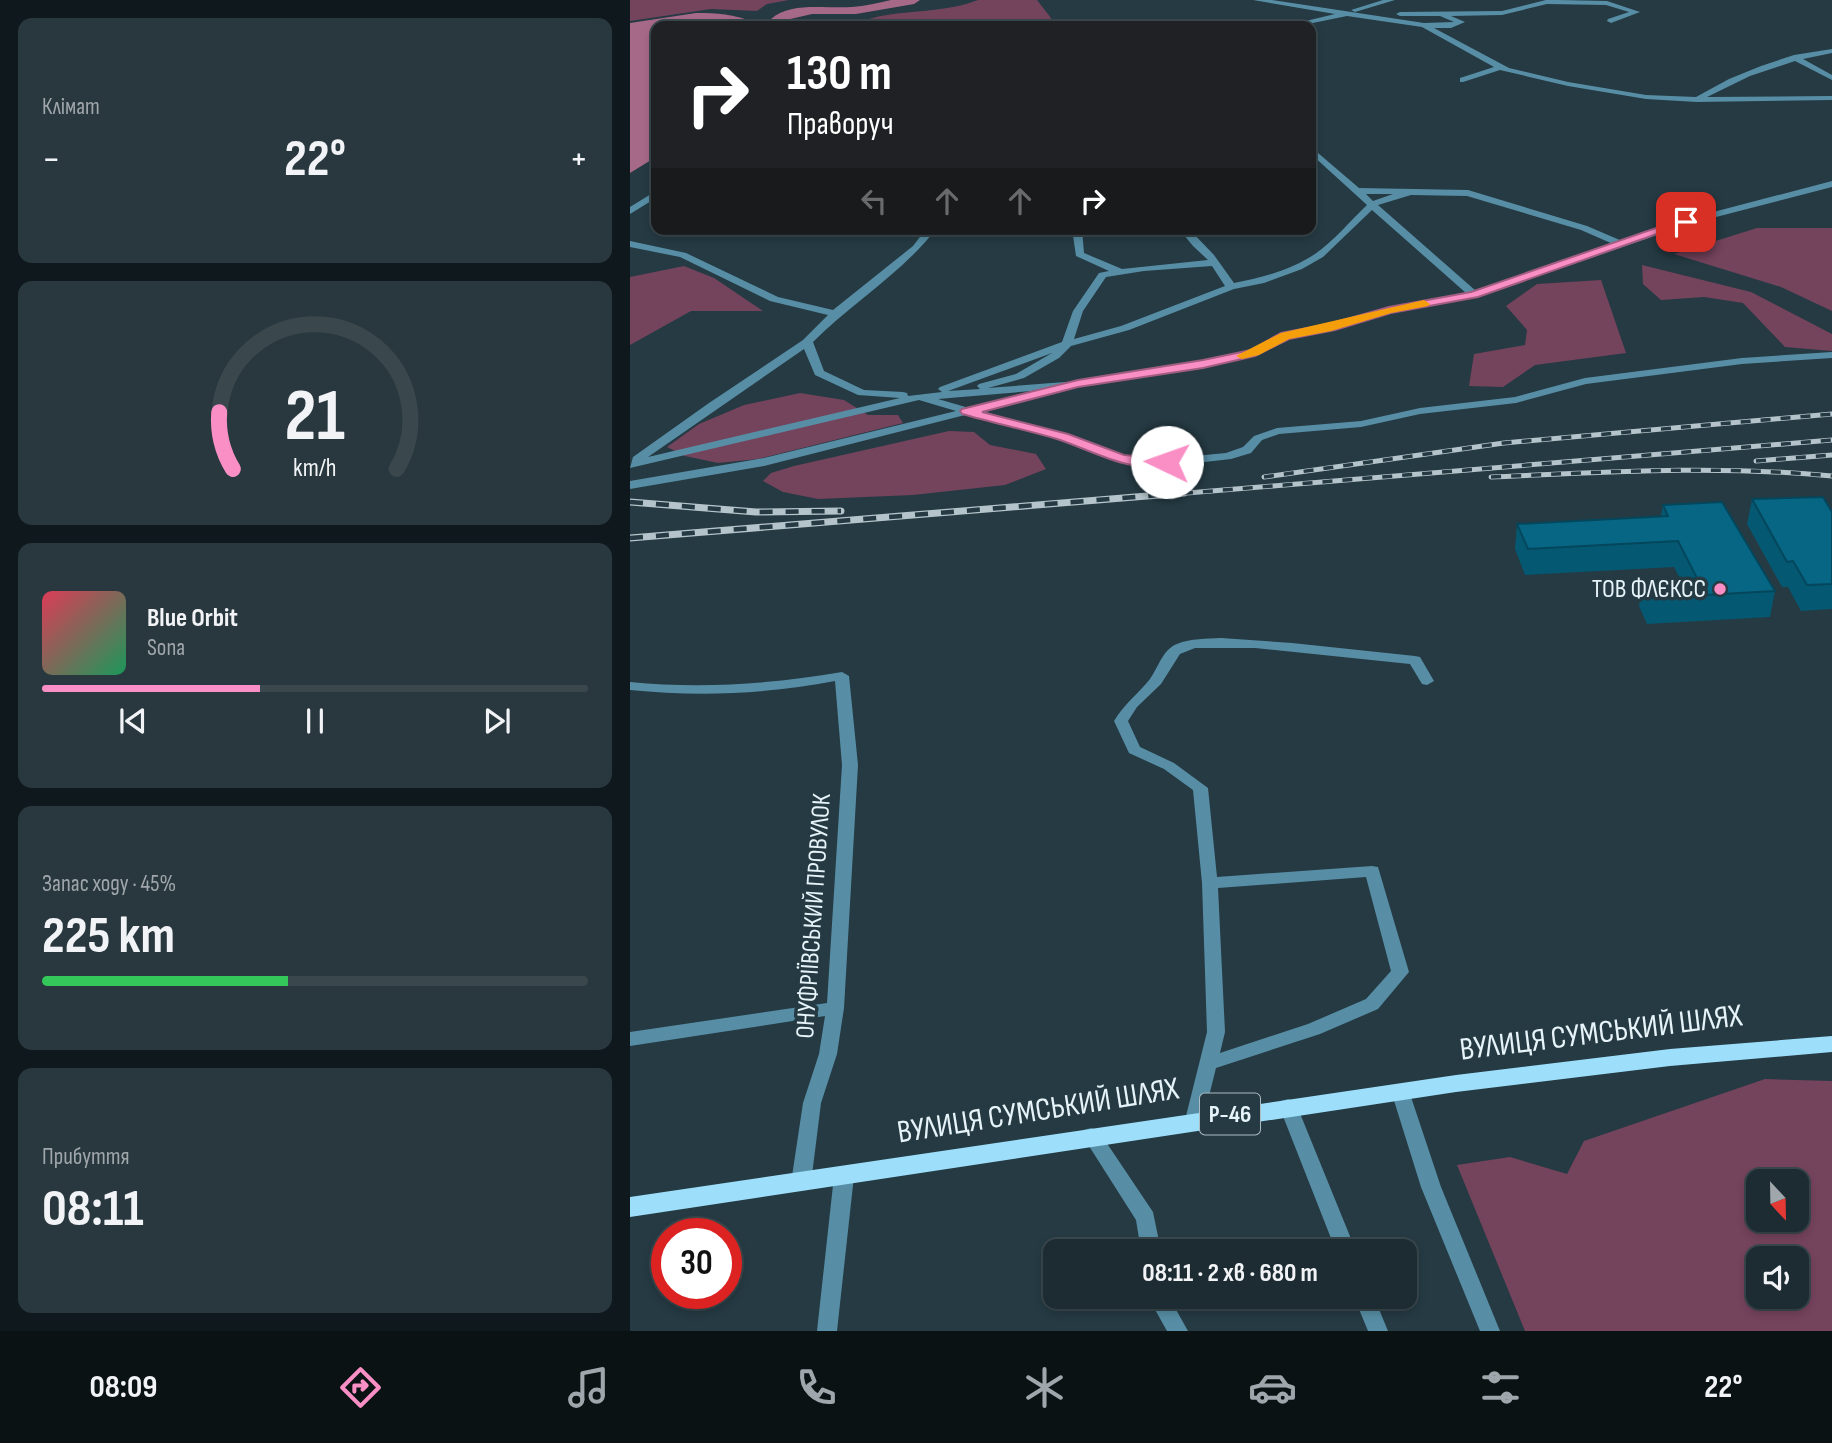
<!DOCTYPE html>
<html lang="uk">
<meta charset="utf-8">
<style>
:root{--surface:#1c2c32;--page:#29383e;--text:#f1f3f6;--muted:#a0a7ac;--line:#3a484d;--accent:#fa8fc6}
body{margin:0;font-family:"Sofia Sans Condensed",sans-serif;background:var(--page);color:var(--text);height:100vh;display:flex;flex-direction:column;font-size:26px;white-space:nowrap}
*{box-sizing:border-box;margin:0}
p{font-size:23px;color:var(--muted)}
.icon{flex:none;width:38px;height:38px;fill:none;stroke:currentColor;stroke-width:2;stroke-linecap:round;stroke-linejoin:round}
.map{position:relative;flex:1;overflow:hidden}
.panel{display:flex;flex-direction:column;gap:18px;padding:18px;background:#0f181c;width:630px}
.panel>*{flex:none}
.banner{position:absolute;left:21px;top:21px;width:665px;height:214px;border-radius:14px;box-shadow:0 4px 10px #0003,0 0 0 2px var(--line);background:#202124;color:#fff;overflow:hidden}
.needle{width:46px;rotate:158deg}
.controls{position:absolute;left:1116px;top:1169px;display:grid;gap:14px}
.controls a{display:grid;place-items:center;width:63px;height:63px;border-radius:14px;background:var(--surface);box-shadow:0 4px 10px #0003,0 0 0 2px var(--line);font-size:35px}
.speed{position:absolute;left:21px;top:1218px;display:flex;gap:14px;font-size:35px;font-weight:700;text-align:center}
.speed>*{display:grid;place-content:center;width:91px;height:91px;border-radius:50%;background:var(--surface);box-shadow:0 4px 10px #0003,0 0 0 2px var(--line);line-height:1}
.speed .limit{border:10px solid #d22;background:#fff;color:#111}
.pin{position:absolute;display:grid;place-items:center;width:60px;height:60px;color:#fff;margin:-30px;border-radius:14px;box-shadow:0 4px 10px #0006}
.me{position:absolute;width:77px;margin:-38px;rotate:273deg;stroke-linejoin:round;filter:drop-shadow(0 0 5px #0008)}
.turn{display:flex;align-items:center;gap:24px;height:147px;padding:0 21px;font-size:32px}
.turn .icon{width:91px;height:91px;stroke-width:2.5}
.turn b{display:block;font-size:49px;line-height:60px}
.lanes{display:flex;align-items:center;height:66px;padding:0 21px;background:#0003;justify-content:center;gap:35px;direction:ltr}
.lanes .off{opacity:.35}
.big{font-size:52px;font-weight:700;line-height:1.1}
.panel .widget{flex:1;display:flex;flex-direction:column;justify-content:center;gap:10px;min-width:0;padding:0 24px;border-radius:14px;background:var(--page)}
.panel .dial{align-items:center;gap:0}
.dial svg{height:182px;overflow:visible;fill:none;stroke:var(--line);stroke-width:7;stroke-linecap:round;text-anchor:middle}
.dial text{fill:var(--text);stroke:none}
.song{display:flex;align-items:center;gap:21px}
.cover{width:84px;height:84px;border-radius:10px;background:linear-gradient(135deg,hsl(350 70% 55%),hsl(150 70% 35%))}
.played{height:7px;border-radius:4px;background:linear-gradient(90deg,var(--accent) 40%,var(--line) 40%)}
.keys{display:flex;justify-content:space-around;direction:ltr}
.heat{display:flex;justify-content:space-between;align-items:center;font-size:38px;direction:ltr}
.charge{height:10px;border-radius:5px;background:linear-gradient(90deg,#34c759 45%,var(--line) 0)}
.trip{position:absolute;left:413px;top:1239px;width:374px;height:70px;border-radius:14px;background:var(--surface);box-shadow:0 4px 10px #0003,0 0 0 2px var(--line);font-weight:700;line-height:70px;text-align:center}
.menu{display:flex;height:112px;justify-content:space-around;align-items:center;background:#0b1214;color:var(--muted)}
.menu .icon{width:49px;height:49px}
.menu .selected{color:var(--accent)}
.menu b{font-size:32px;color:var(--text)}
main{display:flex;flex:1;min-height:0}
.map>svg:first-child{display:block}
.green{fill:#74435c;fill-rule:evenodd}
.water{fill:#a76988}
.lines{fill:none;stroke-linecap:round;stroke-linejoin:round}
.river{fill:#a76988;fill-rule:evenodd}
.minor{fill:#578ea5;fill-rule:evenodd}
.primary{fill:#9ddffa;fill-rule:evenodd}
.rail-far1-casing{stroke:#b5c4ca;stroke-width:5}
.rail-casing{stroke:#b5c4ca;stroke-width:7}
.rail-far1{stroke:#253a43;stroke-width:3.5;stroke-dasharray:10;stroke-linecap:butt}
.rail{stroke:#253a43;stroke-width:4.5;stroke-dasharray:13;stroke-linecap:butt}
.wall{fill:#055871}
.building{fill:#066683;stroke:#04475c;stroke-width:2}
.route{fill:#fa8fc6;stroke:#a25d81;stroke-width:2}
.slow{fill:#f59e0b}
.poi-dot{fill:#fa8fc6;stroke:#253a43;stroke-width:2.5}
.labels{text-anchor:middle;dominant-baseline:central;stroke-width:7;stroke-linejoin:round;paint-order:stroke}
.shield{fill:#253a43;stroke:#acbcc2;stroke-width:2}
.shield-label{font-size:24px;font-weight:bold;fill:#e6f3f8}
.poi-label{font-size:26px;fill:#e6f3f8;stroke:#253a43;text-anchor:end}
.street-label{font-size:26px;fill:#e6f3f8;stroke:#253a43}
.near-street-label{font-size:32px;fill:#e6f3f8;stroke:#253a43}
</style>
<main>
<section class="panel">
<div class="widget"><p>Клімат</p>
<div class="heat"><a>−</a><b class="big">22°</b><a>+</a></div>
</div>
<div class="widget dial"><svg viewBox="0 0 100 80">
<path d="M14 69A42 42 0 1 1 86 69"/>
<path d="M14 69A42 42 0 0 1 8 44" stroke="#fa8fc6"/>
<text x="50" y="56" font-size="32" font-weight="700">21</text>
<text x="50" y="72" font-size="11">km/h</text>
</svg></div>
<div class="widget">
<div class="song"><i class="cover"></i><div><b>Blue Orbit</b><p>Sona</p></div></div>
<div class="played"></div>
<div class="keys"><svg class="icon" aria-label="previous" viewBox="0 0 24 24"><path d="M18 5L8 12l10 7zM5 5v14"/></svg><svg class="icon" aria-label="pause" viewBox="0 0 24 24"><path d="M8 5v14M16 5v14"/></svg><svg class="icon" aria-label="next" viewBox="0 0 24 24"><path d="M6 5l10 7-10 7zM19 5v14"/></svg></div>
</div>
<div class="widget"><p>Запас ходу · 45%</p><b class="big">225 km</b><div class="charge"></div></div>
<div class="widget"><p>Прибуття</p><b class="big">08:11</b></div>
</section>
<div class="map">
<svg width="1202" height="1331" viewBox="0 0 1202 1331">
<rect width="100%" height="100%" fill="#253a43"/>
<path class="green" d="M 0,0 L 159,0 L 137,4 L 127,11 L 81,9 L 0,21 Z
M 348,0 L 407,0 L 421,18 L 419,26 L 168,26 C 183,12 195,23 208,23 C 223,24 238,19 251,16 C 284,10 317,12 348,0 Z
M 1127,228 L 1202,228 L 1202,311 L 1151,287 L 1044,254 Z
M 1012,265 L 1121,292 L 1202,334 L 1202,351 L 1155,347 L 1113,303 L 1074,297 L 1031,300 L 1013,284 Z
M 54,266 L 84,278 L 133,311 L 61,311 L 0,345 L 0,277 Z
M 971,280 L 996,353 L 905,365 L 873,387 L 839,386 L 844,354 L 895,345 L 897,330 L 876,306 L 907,284 Z
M 170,393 L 214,400 L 238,415 L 268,415 L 273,423 L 128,459 L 88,463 L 55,456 L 37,447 L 69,424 L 114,405 Z
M 319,431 L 344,432 L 360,445 L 406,454 L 416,469 L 375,485 L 283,495 L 188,499 L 153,492 L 133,481 L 141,473 L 164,466 Z
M 1135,1079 L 1202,1081 L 1202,1331 L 895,1331 L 827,1165 L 880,1157 L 937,1174 L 954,1141 ZM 1129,1181 L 1167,1181 L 1167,1220 L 1129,1220 ZM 1129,1258 L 1167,1258 L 1167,1297 L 1129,1297 Z"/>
<path class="water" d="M 66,13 C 87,13 104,14 123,22 L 119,26 L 26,26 L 26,157 L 0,173 L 0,23 Z"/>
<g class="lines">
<path class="river" d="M 261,0 L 290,0 L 284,4 L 226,14 L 182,14 L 156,20 L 160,26 L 147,26 L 141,19 C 161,1 196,9 222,7 C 235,6 248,3 261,0 Z"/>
<path class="minor" d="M 623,0 L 642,0 L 794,23 L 824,22 L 810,16 L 770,16 L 766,14 L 770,12 L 872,11 L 916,0 L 929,0 L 977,1 L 1010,12 L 981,23 L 977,21 L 978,19 L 999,12 L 976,5 L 917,4 L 872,15 L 821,16 L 835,22 L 821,28 L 804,28 L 879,68 L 938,82 L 1016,95 L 1066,97 L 1099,79 L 1131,66 L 1164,55 L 1202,49 L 1202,53 L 1173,59 L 1202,75 L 1202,80 L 1165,61 L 1120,76 L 1077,97 L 1202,96 L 1202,100 L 1067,102 L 1016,99 L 938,86 L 870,70 L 833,82 L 830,82 L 830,78 L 864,67 L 792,27 L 717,16 L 668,26 L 655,26 L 705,14 Z
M 753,0 L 765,0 L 725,12 L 721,10 Z
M 681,147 L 729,188 L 838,190 L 957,226 L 992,241 L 1053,220 L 1202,181 L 1202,187 L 1059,224 L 848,297 L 761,313 L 705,330 L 659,339 L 625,356 L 573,367 L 448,387 L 308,399 L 339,408 L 399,393 L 403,394 L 403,398 L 352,411 L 437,435 L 494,456 L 522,460 L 596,453 L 613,447 L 624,436 L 647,428 L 731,421 L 790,408 L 885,397 L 955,378 L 1112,358 L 1202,352 L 1202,358 L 1112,364 L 956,384 L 886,403 L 790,414 L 731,427 L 649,434 L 632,440 L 621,453 L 601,459 L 522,468 L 487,462 L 429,439 L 339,414 L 134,466 L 0,489 L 0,481 L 134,458 L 326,411 L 289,400 L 0,468 L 3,457 L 79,403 L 173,340 L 198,315 L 140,301 L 50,257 L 0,247 L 0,241 L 56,253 L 148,297 L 203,310 L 283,246 L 296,229 L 306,229 C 274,271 221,304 183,342 L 194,371 L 234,390 L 273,392 L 277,393 L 278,396 L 312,392 L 308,389 L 310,387 L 432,342 L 443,311 L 469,273 L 479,271 L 446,256 L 442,229 L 452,229 L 454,253 L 492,269 L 578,260 L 563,246 L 549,229 L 559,229 L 584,255 L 604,283 C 631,278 661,270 685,254 C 704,241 720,221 737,205 L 681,154 ZM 736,194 L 763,194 L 743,201 ZM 781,195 L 837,196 L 951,230 L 983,244 L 846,291 L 748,205 ZM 742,210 L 836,293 L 759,307 L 699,325 L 652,334 L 622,350 L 573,361 L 448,381 L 358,388 L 394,378 L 429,358 L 441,346 L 499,330 L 604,289 L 634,283 L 672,269 L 693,257 ZM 582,266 L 595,286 L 491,326 L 444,339 L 453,311 L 476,277 L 514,271 ZM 174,349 L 185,375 L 228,395 L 270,398 L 18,457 ZM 422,353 L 386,374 L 349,384 L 347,386 L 350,389 L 318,391 Z
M 26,191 L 26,198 L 0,214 L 0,207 Z
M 591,638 L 662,643 L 785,656 L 790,657 L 804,681 L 797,685 L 792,684 L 780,664 L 625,648 L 565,648 L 550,654 L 531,684 L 507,707 L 498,721 L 510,747 L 544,763 L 578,788 L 587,877 L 742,866 L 748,867 L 779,972 L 748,1009 L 690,1034 L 586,1068 L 573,1120 L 571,1125 L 564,1127 L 557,1125 L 555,1120 L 577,1032 L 572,883 L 563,790 L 534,769 L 499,753 L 484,721 C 494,704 508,694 520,679 C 528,668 533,649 547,644 C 561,638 577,639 591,638 ZM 736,877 L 761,971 L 736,999 L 678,1024 L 590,1053 L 595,1032 L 588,888 Z
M 212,672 L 219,676 L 228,765 L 214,1008 L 207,1054 L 191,1103 L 181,1183 L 178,1189 L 171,1191 L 164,1189 L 161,1183 L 173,1103 L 189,1054 L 195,1016 L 0,1046 L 0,1032 L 197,1003 L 212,765 L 205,681 C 137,694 69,697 0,690 L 0,682 C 72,689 141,684 212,672 Z
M 770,1084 L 776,1086 L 779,1091 L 811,1187 L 870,1331 L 850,1331 L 791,1187 L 761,1091 L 764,1086 Z
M 658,1099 L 665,1101 L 667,1106 L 726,1251 L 706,1251 L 649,1106 L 651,1101 Z
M 461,1128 L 468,1130 L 523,1212 L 531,1251 L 511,1251 L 506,1220 L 452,1135 L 454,1130 Z
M 214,1168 L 221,1171 L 224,1176 L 207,1331 L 187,1331 L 204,1176 L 207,1171 Z
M 518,1297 L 539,1297 L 558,1331 L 537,1331 Z
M 724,1297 L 744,1297 L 758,1331 L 738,1331 Z"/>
<path class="primary" d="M 1202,1036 L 1202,1052 L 1040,1066 L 826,1092 L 0,1217 L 0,1197 L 826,1075 L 1040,1049 Z"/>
<g class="rail-far1-casing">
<path id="rail-far1" d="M 1126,461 L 1202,455
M 634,477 L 874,443 L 1202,414
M 861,477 C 977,472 1086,465 1202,476
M 533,495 L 1202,440"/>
</g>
<g class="rail-casing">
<path id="rail" d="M 0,502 L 126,512 L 211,511
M 0,538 L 554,493"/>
</g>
<use href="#rail-far1" class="rail-far1"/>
<use href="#rail" class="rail"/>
</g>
<path class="wall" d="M 1122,499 L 1202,512 L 1202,609 L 1171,611 L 1158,587 L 1152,587 L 1117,524 Z
M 1033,505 L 1145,591 L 1140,617 L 1017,624 L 1009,606 L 1013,581 L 1050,579 L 1044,567 L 895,575 L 885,549 L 887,524 L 1031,516 Z"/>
<path class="building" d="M 1193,497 L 1202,512 L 1202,584 L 1177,585 L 1163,561 L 1157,562 L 1122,499 Z
M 1092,502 L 1145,591 L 1021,598 L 1013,581 L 1067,578 L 1048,541 L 898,549 L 887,524 L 1038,516 L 1033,505 Z"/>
<path class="route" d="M 1052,219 L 1061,222 L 848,297 L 761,313 L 705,330 L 659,339 L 625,356 L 573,368 L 448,387 L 352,412 L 438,434 L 494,455 L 542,459 L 542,465 C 502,475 464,451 427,439 C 396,430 364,423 332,414 L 330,411 L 332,409 L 448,380 L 573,360 L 621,350 L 651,333 L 699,324 L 759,307 L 841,292 Z"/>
<path class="slow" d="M 794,300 L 800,304 L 798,306 L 761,313 L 701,331 L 659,339 L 629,355 L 612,359 L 606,356 L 651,333 Z"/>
<circle class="poi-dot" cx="1090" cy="589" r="7"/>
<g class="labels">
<rect class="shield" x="570" y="1093.5" width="60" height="41" rx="5"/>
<g class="shield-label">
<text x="600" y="1114">Р-46</text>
</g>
<g class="poi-label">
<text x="1076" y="589">ТОВ ФЛЄКСС</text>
</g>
<g class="street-label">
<text transform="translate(184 916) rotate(-86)">ОНУФРІЇВСЬКИЙ ПРОВУЛОК</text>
</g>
<g class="near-street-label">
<text transform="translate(971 1033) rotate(-7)">ВУЛИЦЯ СУМСЬКИЙ ШЛЯХ</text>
<text transform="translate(408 1111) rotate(-9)">ВУЛИЦЯ СУМСЬКИЙ ШЛЯХ</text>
</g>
</g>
</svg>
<div class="controls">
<a><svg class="needle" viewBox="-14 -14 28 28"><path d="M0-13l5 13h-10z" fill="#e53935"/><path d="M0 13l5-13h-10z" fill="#a0a7ac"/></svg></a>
<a><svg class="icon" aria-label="sound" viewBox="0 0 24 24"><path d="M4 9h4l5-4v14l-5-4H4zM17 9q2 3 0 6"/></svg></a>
</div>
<div class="speed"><div class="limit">30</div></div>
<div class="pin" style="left:1056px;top:222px;background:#d93025"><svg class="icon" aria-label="arrive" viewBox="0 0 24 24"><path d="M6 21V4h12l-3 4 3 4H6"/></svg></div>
<svg class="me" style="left:537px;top:462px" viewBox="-20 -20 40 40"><circle r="19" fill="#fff"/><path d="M0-13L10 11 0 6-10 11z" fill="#fa8fc6"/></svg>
<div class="trip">08:11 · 2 хв · 680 m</div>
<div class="banner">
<div class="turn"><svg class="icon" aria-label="right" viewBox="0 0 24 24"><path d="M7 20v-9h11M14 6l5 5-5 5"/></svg><div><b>130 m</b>Праворуч</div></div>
<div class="lanes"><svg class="icon off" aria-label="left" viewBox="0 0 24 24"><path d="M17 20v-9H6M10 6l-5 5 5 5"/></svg><svg class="icon off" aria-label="ahead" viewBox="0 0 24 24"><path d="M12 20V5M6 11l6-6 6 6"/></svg><svg class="icon off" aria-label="ahead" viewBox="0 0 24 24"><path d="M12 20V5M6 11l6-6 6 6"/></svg><svg class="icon" aria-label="right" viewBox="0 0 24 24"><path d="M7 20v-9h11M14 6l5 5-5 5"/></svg></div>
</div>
</div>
</main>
<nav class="menu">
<b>08:09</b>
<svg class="icon selected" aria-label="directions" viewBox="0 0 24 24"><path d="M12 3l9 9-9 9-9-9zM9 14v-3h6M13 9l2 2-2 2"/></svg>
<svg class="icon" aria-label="music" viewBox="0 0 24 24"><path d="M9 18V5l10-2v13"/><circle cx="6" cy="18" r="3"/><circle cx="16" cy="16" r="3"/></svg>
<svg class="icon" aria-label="phone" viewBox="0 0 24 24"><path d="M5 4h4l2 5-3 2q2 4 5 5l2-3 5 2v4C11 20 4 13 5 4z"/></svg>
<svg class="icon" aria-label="climate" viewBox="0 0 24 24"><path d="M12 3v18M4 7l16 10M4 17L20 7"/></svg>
<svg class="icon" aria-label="car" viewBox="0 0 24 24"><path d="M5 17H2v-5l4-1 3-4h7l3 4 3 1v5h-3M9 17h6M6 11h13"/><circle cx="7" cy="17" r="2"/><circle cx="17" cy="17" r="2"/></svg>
<svg class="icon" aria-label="filters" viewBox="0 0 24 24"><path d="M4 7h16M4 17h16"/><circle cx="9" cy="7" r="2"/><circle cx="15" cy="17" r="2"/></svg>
<b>22°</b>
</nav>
